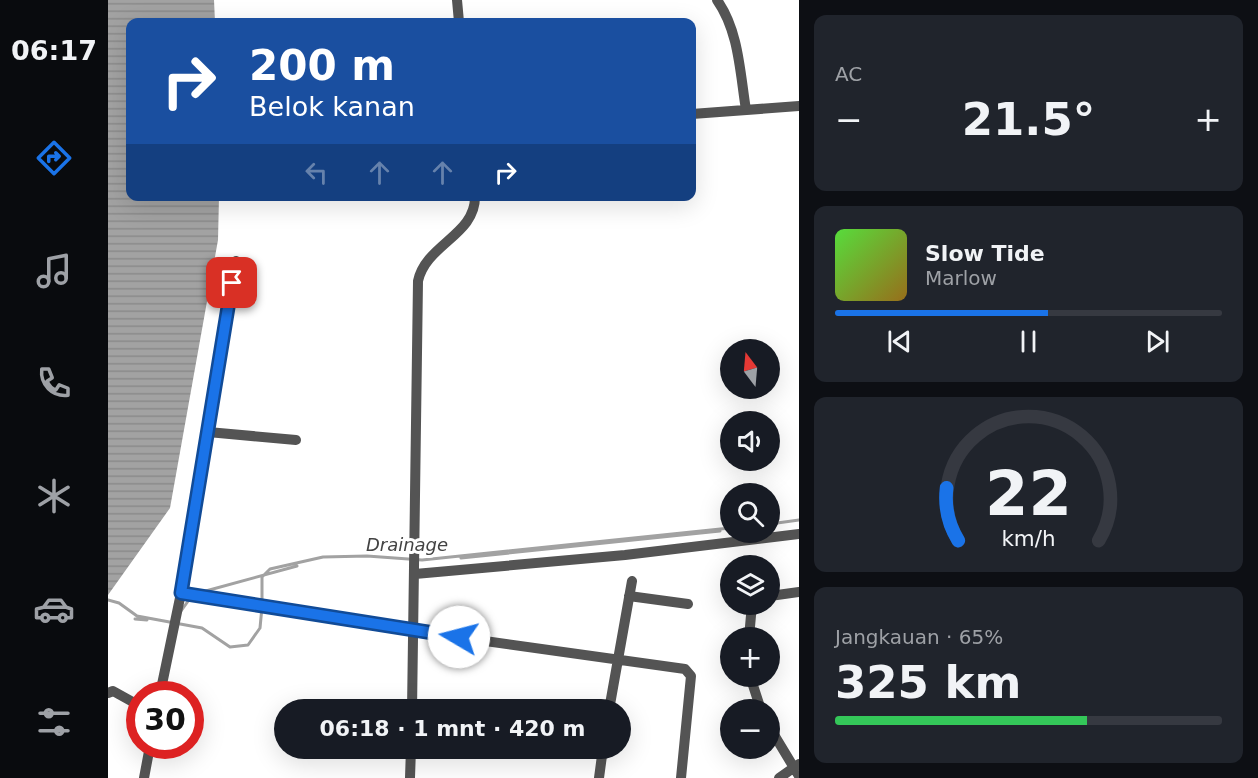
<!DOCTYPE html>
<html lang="id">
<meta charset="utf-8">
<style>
:root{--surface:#171b24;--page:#20242c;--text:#f1f3f6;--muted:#9ea1a6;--line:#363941;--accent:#1a73e8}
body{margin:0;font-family:"DejaVu Sans",sans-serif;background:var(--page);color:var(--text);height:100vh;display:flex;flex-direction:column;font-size:22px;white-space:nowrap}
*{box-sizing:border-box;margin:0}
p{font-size:20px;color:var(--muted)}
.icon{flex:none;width:33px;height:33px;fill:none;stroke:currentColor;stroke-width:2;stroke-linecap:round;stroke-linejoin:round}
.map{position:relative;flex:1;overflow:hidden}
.side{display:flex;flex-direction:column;gap:15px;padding:15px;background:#0d0f14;width:459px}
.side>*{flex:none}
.guide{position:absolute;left:18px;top:18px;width:570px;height:183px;border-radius:12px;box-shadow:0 6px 24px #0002;background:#1a4fa0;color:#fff;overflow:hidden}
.needle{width:39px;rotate:344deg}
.fabs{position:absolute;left:612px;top:339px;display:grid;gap:12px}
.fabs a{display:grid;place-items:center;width:60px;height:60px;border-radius:50%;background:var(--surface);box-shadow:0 6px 24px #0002;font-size:30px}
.speed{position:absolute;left:18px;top:681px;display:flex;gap:12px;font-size:30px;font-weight:700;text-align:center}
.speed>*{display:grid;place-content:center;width:78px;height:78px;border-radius:50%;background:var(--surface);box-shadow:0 6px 24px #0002;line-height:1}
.speed .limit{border:9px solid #d22;background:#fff;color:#111}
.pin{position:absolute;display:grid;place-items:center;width:51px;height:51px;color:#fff;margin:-26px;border-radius:12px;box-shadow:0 3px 9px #0006}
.me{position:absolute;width:66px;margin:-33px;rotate:278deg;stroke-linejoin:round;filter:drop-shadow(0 0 4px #0008)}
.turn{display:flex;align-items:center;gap:21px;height:126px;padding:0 24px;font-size:27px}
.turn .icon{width:78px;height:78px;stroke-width:2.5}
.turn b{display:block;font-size:42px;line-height:51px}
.lanes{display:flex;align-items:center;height:57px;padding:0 24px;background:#0003;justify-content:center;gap:30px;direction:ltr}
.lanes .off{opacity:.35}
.big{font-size:45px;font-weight:700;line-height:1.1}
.side .card{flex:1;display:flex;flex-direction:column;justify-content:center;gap:9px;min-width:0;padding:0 21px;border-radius:12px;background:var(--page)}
.side .dial{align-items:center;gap:0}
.dial svg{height:156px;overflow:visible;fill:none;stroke:var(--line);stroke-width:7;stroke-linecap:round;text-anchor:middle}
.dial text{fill:var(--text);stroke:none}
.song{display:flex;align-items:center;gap:18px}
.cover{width:72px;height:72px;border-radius:9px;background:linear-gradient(135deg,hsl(110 70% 55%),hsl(40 70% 35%))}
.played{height:6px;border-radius:3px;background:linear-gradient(90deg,var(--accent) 55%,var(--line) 55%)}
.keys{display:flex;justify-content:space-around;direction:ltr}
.heat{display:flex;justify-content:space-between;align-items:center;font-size:33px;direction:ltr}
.charge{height:9px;border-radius:4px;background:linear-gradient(90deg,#34c759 65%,var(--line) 0)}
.trip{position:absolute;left:166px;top:699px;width:357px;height:60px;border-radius:30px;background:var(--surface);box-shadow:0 6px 24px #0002;font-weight:700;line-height:60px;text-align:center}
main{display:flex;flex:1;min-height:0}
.tabs{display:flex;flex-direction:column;width:108px;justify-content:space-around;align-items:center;background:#090b0e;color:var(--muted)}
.tabs .icon{width:42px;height:42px}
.tabs .on{color:var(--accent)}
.tabs b{font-size:27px;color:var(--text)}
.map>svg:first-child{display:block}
.water{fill:url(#water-rules)}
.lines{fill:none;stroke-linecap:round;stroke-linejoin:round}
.stream{stroke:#a2a2a2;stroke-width:3}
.minor{stroke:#545454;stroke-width:10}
.route-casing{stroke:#114b97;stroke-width:15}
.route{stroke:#1a73e8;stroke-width:10}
.labels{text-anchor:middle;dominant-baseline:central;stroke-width:6;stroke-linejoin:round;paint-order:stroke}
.water-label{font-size:18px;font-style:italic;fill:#434343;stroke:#fff}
</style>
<main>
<nav class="tabs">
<b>06:17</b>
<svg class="icon on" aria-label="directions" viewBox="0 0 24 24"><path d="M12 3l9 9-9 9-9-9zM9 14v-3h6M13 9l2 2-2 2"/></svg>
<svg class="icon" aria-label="music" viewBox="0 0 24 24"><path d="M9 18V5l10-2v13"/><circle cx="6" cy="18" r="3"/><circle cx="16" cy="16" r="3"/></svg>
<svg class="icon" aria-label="phone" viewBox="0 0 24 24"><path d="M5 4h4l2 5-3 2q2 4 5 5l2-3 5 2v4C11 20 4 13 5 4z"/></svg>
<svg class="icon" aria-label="climate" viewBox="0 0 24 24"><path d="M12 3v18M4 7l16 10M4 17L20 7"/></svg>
<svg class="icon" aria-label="car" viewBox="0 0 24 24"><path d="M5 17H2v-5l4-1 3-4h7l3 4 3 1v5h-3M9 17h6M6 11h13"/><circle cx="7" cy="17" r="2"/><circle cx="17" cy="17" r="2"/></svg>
<svg class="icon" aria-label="filters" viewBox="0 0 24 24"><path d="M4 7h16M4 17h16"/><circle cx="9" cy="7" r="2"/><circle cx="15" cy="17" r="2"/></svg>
</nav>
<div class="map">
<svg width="691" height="778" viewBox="0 0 691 778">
<defs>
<pattern id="water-rules" width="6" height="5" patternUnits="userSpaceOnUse" patternTransform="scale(1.5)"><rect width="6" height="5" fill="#a2a2a2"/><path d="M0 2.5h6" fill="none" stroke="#8a8a8a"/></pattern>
</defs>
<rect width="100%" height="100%" fill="#fff"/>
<path class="water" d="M 0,0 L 106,0 L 107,22 L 22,22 L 22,196 L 111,197 L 110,240 L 62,508 L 0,595 Z"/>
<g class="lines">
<path class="stream" d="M 662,524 L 691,520
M 353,558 L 612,531
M 94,592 L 189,566
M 0,600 L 11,603 L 29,616 L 94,628 L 122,647 L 140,645 L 152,628 L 154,607
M 154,601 L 154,577 L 162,569 L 215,557 L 259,556 L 314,560 L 622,528
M 73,611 L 83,597
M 27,619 L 39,620"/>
<path class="minor" d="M 349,0 L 351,22
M 609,0 C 631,31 632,73 638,110
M 584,114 L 691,106
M 100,432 L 188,440
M 307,574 L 517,555 L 691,534
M 73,593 L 159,605 L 306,631 L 577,669 L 583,676 L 573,778
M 521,596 L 580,604
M 662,596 L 691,592
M 641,638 L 644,604
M 642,676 L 653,710
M 0,693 L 5,691 L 32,706
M 52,694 L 73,593 L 128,261
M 304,710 L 310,281 C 318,244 368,235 367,196
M 501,710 L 524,581
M 662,728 L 691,776
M 36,778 L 42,746
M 302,778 L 303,748
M 491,778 L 495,748
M 671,778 L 691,764"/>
</g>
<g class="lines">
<g class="route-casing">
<path id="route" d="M 124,283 L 73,593 L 351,637"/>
</g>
<use href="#route" class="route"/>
</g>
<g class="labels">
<g class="water-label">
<text x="299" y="544">Drainage</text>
</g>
</g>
</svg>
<div class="fabs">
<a><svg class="needle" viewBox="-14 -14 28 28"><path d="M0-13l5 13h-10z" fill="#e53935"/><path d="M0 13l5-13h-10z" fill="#9ea1a6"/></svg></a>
<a><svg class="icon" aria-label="sound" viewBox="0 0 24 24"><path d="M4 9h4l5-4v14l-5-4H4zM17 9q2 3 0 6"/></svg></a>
<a><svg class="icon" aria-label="search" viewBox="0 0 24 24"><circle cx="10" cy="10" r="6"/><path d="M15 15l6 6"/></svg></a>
<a><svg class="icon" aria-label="layers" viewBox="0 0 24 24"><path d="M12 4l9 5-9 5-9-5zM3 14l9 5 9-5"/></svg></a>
<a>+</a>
<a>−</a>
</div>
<div class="speed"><div class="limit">30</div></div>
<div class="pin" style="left:124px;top:283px;background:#d93025"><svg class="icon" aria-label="arrive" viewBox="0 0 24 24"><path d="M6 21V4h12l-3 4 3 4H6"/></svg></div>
<svg class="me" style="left:351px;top:637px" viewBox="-20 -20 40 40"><circle r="19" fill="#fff"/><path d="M0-13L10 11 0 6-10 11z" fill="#1a73e8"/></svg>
<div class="trip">06:18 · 1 mnt · 420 m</div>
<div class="guide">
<div class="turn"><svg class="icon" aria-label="right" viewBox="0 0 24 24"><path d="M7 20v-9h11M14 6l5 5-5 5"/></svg><div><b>200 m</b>Belok kanan</div></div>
<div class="lanes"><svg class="icon off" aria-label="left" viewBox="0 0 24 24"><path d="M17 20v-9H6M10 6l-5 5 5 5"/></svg><svg class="icon off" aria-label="ahead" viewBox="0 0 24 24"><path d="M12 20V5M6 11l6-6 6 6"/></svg><svg class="icon off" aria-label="ahead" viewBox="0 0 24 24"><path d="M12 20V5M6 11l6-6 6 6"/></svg><svg class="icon" aria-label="right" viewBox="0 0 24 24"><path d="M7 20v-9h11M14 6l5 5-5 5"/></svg></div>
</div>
</div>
<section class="side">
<div class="card"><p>AC</p>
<div class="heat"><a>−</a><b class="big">21.5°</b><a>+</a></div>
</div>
<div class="card">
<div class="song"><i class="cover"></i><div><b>Slow Tide</b><p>Marlow</p></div></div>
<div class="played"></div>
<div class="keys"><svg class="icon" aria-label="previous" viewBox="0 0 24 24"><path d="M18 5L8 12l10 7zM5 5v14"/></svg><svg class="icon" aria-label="pause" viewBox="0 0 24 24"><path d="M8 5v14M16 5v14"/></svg><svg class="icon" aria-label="next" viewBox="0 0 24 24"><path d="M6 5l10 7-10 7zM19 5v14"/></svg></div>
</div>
<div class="card dial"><svg viewBox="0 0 100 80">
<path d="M14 69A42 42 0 1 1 86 69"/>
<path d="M14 69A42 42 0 0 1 8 42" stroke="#1a73e8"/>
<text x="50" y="56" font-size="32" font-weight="700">22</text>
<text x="50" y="72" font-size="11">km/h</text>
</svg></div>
<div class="card"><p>Jangkauan · 65%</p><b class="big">325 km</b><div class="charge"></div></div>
</section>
</main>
